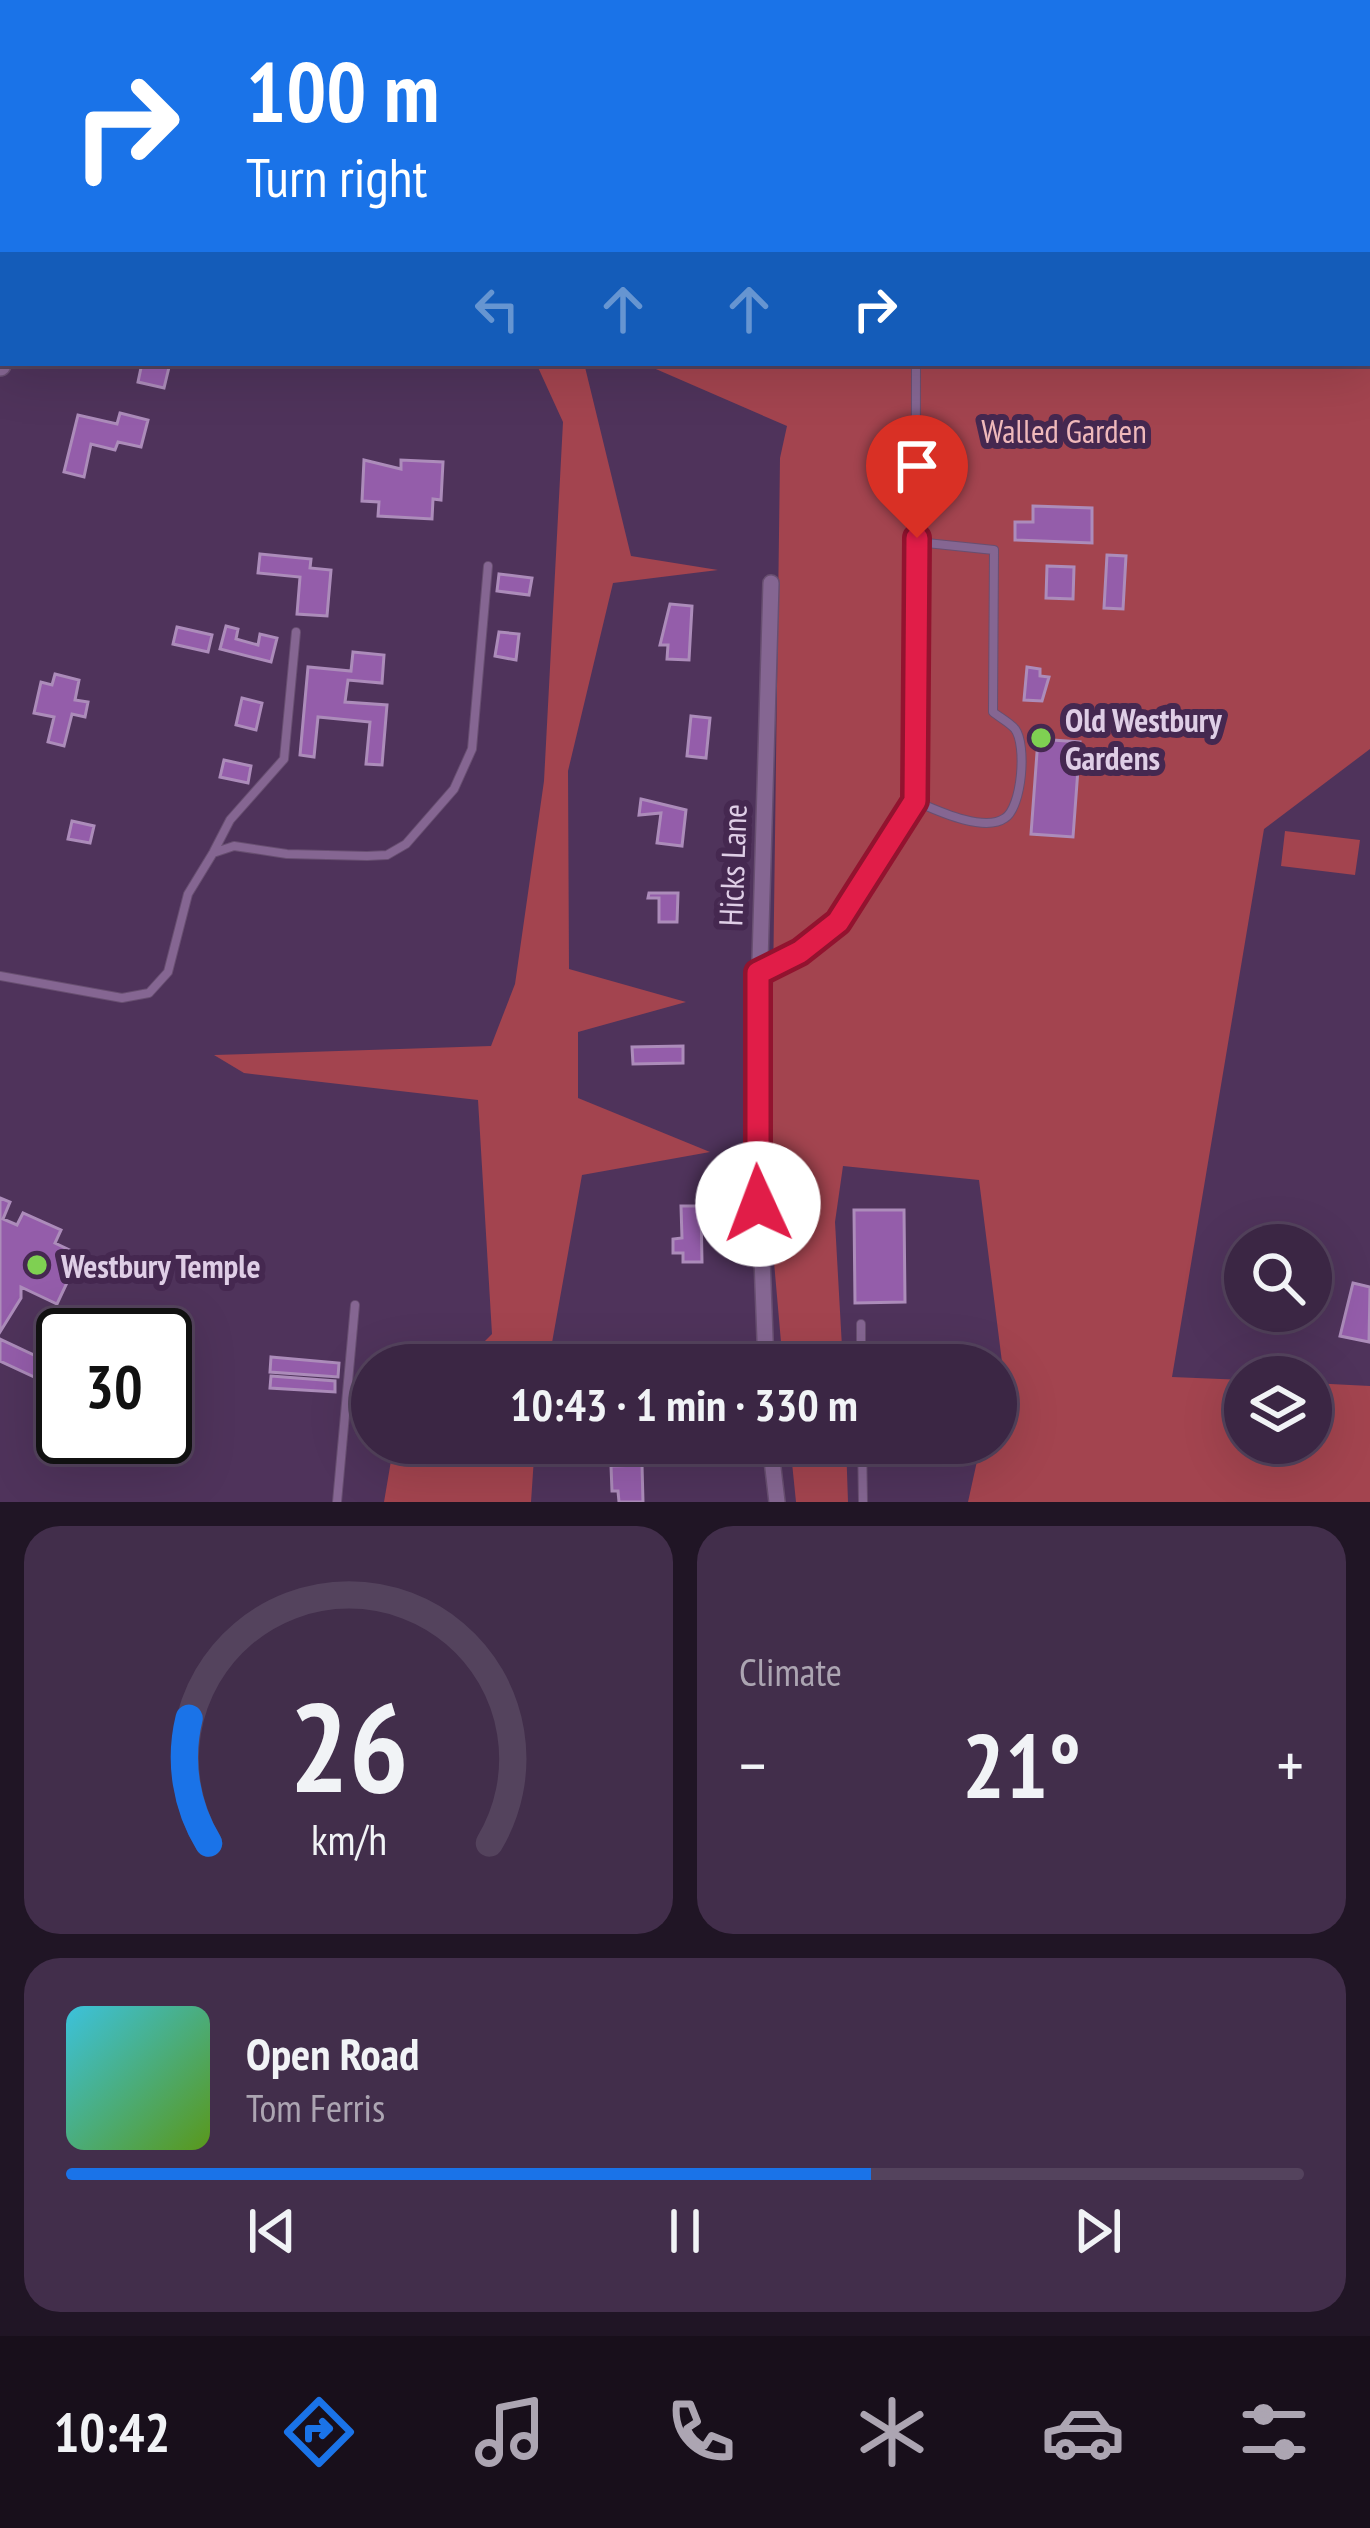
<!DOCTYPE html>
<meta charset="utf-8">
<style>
:root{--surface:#3b2644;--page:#422e4b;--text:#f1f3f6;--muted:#aca5b2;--line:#54435d;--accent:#1a73e8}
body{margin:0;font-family:"PT Sans Narrow",sans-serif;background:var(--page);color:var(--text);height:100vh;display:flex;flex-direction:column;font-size:45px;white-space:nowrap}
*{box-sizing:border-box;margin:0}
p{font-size:39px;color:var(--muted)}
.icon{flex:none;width:66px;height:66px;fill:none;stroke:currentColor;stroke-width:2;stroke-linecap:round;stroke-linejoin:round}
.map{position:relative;height:1502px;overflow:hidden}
.sheet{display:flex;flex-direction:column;gap:24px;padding:24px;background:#201525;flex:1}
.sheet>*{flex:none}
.banner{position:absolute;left:0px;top:0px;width:1371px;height:366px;box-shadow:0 12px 48px #0002,0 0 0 3px var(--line);background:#1a73e8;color:#fff;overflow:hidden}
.buttons{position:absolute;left:1224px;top:1224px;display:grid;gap:24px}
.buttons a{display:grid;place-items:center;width:108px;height:108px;border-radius:50%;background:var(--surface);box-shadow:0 12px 48px #0002,0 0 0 3px var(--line);font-size:60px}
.speed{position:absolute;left:36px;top:1308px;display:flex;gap:24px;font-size:60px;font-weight:700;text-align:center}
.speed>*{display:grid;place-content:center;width:156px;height:156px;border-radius:50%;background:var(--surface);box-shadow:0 12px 48px #0002,0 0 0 3px var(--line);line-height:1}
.speed .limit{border:6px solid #111;border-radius:18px;background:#fff;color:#111}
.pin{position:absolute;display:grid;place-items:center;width:102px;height:102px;color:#fff;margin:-123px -51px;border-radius:50% 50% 50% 0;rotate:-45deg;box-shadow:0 0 12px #0007}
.pin .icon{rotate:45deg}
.me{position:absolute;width:132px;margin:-66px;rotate:358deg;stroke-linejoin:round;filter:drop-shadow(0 0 9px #0008)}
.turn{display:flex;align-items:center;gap:42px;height:252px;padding:0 48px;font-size:54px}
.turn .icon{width:156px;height:156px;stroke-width:2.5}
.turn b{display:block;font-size:84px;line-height:102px}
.lanes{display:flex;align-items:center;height:114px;padding:0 48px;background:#0003;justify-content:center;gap:60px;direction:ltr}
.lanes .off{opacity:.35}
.big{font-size:90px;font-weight:600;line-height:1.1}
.sheet .widget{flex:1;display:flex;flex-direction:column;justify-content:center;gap:18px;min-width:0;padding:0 42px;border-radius:36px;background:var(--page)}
.sheet .dial{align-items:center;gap:0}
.dial svg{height:312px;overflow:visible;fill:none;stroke:var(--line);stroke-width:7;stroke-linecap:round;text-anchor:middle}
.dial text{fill:var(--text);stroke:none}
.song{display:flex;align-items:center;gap:36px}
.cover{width:144px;height:144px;border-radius:18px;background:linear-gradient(135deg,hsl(190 70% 55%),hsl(90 70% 35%))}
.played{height:12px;border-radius:6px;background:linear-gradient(90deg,var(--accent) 65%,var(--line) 65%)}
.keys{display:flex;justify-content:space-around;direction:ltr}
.heat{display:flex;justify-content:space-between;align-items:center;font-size:66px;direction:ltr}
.sheet .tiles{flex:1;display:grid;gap:24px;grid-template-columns:1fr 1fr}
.widget:last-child{grid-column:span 2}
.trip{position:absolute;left:351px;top:1344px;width:666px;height:120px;border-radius:60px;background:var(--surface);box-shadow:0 12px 48px #0002,0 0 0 3px var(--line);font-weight:600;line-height:120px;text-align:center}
.tab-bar{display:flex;height:192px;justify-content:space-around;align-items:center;background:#180f1b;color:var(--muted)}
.tab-bar .icon{width:84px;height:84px}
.tab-bar .current{color:var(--accent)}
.tab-bar b{font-size:54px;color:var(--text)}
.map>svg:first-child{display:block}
.green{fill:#a3444f}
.building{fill:#945daa;stroke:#ac8cba;stroke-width:3}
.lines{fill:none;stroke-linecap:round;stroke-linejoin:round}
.lane-casing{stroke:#684f71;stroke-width:10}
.street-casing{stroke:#684f71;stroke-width:18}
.secondary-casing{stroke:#684f71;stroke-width:24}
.lane{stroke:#856692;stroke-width:8}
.street{stroke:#856692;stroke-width:15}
.secondary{stroke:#856692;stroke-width:21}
.route-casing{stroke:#92132f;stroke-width:30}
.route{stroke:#e11d48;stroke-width:21}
.poi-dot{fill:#7fd052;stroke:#452850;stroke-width:4.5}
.labels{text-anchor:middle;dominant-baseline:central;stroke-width:12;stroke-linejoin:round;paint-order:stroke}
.park-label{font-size:33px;fill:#f0b9bb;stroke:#452850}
.poi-label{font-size:33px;font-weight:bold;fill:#dfcee6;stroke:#452850;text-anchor:start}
.street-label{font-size:33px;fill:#dfcee6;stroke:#452850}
</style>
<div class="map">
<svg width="1370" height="1502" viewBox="0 0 1370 1502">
<rect width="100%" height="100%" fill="#4f335b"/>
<path class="green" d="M 115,0 L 1370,0 L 1370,749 L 1264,829 L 1172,1377 L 1245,1380 L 1245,1443 L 1311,1443 L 1311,1383 L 1370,1386 L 1370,1502 L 968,1502 L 981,1443 L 996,1443 L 996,1385 L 1002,1362 L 979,1180 L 843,1166 L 835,1222 L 843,1365 L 783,1365 L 770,1216 L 780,458 L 787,426 L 642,363 L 1368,363 L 1368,3 Z
M 536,363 L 584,363 L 631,556 L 718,570 L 613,583 L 568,771 L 569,969 L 686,1002 L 578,1032 L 578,1098 L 710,1152 L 582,1175 L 548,1365 L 461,1365 L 492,1334 L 478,1100 L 244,1073 L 214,1055 L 491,1046 L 515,984 L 544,781 L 563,422 Z
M 1285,831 L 1360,840 L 1355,875 L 1281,866 Z
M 394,1443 L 535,1443 L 531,1502 L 384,1502 Z
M 790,1443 L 846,1443 L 848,1502 L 796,1502 Z"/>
<path class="building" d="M 142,363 L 170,363 L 164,388 L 138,382 Z
M 120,413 L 148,420 L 141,447 L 118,442 L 115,450 L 91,444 L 84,477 L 64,472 L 78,415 L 117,424 Z
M 364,460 L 401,469 L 401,460 L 443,462 L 441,500 L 433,499 L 432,519 L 378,516 L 379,502 L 362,501 Z
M 1033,506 L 1092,508 L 1092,543 L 1015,540 L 1015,522 L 1033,522 Z
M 260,554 L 311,559 L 310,568 L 331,570 L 327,616 L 297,614 L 300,577 L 258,573 Z
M 1107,555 L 1126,556 L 1123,609 L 1104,608 Z
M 1047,566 L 1074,567 L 1073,599 L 1046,598 Z
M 499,574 L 532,578 L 529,595 L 497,591 Z
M 670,604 L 692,606 L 689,660 L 667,659 L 668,645 L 660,645 Z
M 226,626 L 238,629 L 236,639 L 258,645 L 260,634 L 277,638 L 271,662 L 220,649 Z
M 177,627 L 212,635 L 208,652 L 173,644 Z
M 499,632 L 519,634 L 516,660 L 495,656 Z
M 353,652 L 384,655 L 382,683 L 348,680 L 345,702 L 387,705 L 382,765 L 366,764 L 370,722 L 318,717 L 314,757 L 300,755 L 308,667 L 351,671 Z
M 1027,667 L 1040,669 L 1040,676 L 1049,677 L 1042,701 L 1024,700 Z
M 55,674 L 79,680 L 75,700 L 88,702 L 85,717 L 72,714 L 64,746 L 48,742 L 54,717 L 34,713 L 41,682 L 52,685 Z
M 242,698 L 262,703 L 256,730 L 236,725 Z
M 691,716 L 710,718 L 706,758 L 687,756 Z
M 1038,739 L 1080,742 L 1073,837 L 1031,834 Z
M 224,760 L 251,766 L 248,783 L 220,777 Z
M 641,799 L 686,810 L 682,846 L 657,843 L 661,813 L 639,815 Z
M 72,821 L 94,826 L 90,843 L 68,839 Z
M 649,893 L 678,893 L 677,922 L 659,922 L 659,898 L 648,898 Z
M 683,1046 L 683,1063 L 633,1064 L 632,1047 Z
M 0,1198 L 10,1202 L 3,1219 L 17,1225 L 23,1213 L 61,1230 L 55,1243 L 80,1255 L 57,1304 L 21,1287 L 21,1298 L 0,1332 Z
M 681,1206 L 701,1206 L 702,1262 L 683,1262 L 683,1253 L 673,1253 L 673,1239 L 682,1238 Z
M 854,1210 L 904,1210 L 905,1302 L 855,1303 Z
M 1353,1283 L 1370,1287 L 1369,1342 L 1340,1336 Z
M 0,1339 L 53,1364 L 45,1382 L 0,1361 Z
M 271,1357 L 339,1363 L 338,1377 L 270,1372 Z
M 271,1376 L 335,1381 L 335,1392 L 270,1388 Z
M 642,1465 L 643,1502 L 619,1502 L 618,1491 L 612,1491 L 611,1466 Z"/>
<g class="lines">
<g class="lane-casing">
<path id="lane" d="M 917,3 L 918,0
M 949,3 L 950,0
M 915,801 C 936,810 984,833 1005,818 C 1022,807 1027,745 1015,729 C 1010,723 999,717 993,712 L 994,550 L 917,542
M 214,851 L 230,820 L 284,759 L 296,632
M 758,973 L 800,952 L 838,922 L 915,801 L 916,363
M 0,976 L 122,998 L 149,993 L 168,972 L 188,894 L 213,853 L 234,846 L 287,854 L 367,856 L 387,855 L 406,844 L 454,789 L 472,749 L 488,566
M 861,1365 L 861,1324
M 862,1443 L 863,1502
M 337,1502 L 355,1305"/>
</g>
<g class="street-casing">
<path id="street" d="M 766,1365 L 756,1098 L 771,583
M 770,1443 L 777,1502"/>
</g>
<g class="secondary-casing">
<path id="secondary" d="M 98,3 L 99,0
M 0,365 L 3,356"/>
</g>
<use href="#lane" class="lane"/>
<use href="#street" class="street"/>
<use href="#secondary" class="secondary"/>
</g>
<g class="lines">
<g class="route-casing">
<path id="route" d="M 758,1204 L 758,973 L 800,952 L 838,922 L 915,801 L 917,538"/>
</g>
<use href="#route" class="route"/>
</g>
<g class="poi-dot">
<circle cx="1041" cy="738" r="12"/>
<circle cx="37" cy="1265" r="12"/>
</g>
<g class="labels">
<g class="park-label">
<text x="1064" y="430">Walled Garden</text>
</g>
<g class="poi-label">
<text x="1065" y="719">Old Westbury<tspan x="1065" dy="38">Gardens</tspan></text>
<text x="61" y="1265">Westbury Temple</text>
</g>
<g class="street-label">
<text transform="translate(732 865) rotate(-88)">Hicks Lane</text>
</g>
</g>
</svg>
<div class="buttons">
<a><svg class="icon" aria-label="search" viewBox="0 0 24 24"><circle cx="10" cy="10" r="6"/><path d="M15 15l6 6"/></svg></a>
<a><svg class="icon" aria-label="layers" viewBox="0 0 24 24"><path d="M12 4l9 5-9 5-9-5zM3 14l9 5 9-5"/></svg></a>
</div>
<div class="speed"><div class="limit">30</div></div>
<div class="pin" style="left:917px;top:538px;background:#d93025"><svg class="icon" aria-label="arrive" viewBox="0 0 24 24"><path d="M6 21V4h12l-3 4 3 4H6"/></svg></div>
<svg class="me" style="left:758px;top:1204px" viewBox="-20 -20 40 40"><circle r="19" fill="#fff"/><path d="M0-13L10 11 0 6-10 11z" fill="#e11d48"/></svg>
<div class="trip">10:43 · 1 min · 330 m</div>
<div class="banner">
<div class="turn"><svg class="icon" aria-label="right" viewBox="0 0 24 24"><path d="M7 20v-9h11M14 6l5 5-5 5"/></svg><div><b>100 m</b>Turn right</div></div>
<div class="lanes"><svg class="icon off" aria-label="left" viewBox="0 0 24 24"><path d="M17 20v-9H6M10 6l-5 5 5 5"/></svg><svg class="icon off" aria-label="ahead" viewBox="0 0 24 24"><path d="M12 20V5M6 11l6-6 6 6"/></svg><svg class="icon off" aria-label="ahead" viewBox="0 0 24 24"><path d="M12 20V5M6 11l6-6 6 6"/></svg><svg class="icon" aria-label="right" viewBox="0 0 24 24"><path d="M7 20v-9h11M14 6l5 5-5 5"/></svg></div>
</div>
</div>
<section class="sheet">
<div class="tiles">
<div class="widget dial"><svg viewBox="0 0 100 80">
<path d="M14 69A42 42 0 1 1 86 69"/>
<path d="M14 69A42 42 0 0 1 9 37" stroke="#1a73e8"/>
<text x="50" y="56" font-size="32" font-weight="700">26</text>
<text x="50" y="72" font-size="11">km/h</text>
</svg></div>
<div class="widget"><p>Climate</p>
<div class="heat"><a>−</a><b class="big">21°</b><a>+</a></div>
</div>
<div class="widget">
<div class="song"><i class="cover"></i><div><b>Open Road</b><p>Tom Ferris</p></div></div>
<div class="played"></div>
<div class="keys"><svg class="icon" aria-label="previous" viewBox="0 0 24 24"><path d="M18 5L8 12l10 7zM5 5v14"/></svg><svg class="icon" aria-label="pause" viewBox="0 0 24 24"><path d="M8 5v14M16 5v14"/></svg><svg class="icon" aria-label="next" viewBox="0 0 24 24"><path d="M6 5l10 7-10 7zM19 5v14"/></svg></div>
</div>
</div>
</section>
<nav class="tab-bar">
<b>10:42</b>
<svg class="icon current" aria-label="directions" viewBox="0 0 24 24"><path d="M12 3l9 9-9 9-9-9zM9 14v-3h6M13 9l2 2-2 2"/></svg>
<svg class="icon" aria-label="music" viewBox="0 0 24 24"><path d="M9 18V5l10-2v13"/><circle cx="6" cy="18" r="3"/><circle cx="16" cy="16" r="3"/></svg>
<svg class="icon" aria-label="phone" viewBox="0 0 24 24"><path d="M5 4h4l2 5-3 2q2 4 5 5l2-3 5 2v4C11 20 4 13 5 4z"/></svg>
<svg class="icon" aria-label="climate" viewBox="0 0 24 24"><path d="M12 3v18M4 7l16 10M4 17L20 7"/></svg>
<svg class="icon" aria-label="car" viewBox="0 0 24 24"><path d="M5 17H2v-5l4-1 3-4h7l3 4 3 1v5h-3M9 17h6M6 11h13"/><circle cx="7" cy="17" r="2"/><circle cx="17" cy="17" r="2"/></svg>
<svg class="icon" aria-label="filters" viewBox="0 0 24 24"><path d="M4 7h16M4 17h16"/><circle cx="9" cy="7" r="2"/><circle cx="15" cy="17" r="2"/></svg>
</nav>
